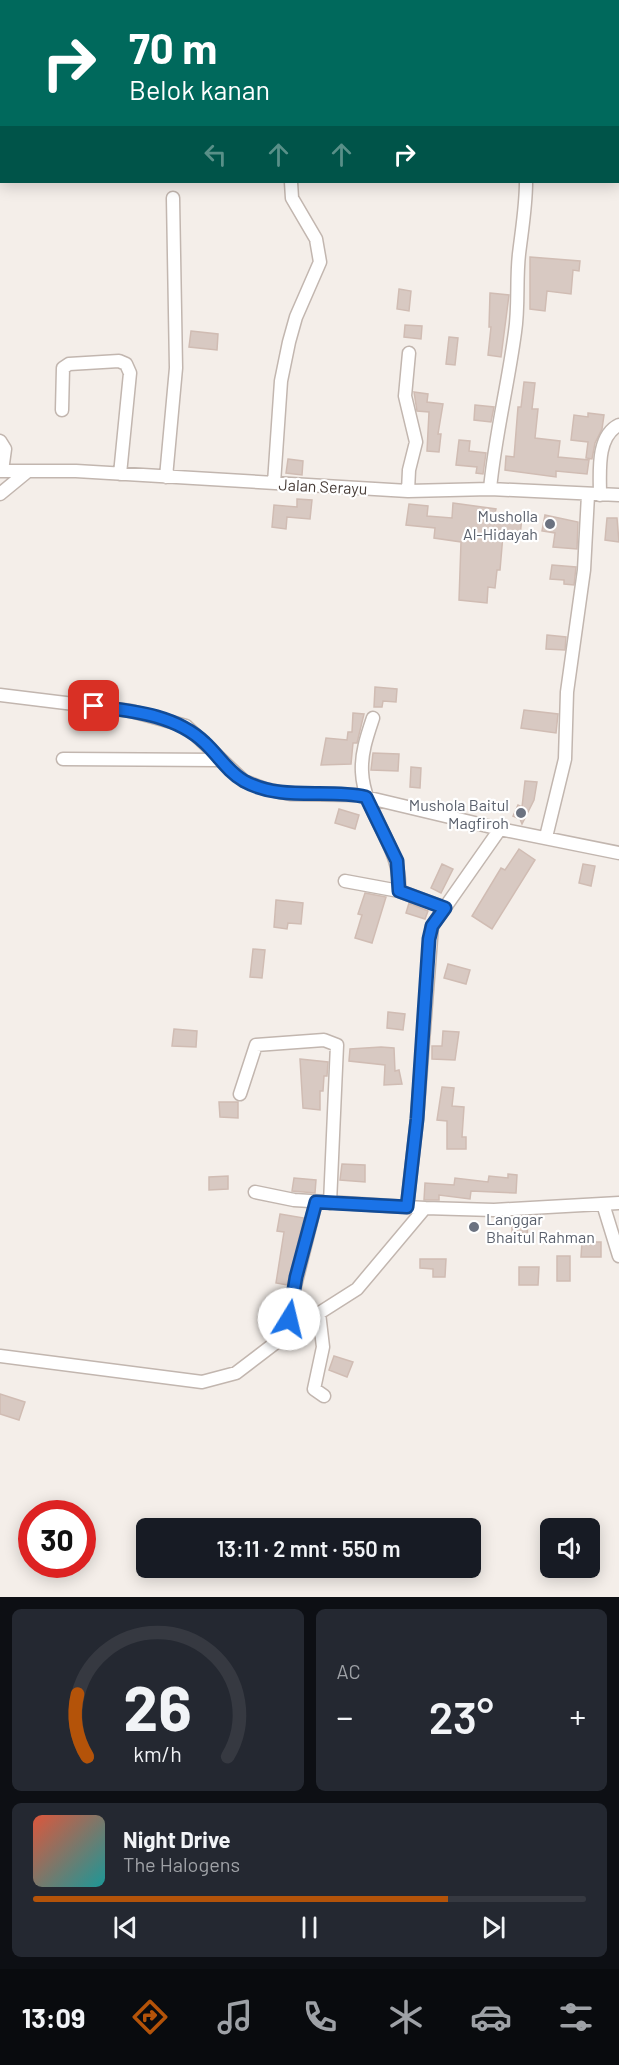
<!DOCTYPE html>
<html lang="id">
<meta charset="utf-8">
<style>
:root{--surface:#171b24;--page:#242831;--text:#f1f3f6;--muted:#9ea1a6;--line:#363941;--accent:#b45309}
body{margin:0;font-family:Barlow,sans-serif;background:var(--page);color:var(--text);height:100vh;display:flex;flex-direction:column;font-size:22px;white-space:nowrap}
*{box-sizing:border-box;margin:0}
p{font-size:20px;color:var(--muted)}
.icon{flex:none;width:33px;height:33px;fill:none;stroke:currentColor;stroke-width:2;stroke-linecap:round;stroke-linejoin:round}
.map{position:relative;height:1597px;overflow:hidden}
.panel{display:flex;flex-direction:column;gap:12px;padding:12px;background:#0d0f14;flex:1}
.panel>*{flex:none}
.top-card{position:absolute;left:0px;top:0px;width:620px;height:183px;box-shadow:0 3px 15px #0003;background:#00695c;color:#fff;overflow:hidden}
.buttons{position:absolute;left:540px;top:1518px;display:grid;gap:12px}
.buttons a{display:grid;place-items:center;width:60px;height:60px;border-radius:9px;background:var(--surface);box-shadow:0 3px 15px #0003;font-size:30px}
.speed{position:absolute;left:18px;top:1500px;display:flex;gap:12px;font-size:30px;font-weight:700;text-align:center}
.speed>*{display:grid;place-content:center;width:78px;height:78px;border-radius:50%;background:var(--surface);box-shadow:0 3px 15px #0003;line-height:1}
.speed .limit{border:9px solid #d22;background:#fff;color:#111}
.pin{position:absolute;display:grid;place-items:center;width:51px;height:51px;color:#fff;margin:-26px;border-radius:12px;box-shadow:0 3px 9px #0006}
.me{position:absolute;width:66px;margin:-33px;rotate:9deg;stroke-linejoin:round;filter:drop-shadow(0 0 4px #0008)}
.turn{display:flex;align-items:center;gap:21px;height:126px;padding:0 30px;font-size:27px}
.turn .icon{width:78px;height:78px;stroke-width:2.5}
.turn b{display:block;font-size:42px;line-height:51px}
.lanes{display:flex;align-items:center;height:57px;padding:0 30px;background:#0003;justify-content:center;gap:30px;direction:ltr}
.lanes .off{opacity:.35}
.big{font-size:45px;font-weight:600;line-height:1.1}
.panel .tile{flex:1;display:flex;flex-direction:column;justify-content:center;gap:9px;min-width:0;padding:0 21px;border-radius:9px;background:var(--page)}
.panel .dial{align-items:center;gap:0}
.dial svg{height:156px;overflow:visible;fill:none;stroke:var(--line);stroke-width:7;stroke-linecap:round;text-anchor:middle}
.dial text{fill:var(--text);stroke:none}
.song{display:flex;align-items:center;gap:18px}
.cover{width:72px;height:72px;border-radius:9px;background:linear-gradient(135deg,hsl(10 70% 55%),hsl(180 70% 35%))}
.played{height:6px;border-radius:3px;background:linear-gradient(90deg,var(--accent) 75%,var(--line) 75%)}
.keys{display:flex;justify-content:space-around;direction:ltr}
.heat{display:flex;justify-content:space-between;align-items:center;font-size:33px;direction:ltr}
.panel .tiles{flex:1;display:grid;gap:12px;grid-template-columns:1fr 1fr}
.tile:last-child{grid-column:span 2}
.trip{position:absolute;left:136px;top:1518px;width:345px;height:60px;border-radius:9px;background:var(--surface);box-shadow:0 3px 15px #0003;font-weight:600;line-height:60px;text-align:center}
.menu{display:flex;height:96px;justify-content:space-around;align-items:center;background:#090b0e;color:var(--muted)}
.menu .icon{width:42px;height:42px}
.menu .selected{color:var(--accent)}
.menu b{font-size:27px;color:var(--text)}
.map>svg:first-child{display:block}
.building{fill:#d8c9c2;stroke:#d0bcb3;stroke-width:1.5}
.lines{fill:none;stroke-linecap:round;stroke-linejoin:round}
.minor-casing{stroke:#c2b6af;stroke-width:15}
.minor{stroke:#fff;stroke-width:12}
.route-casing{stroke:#114b97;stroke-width:15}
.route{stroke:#1a73e8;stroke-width:10}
.worship-dot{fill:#6b7280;stroke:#fff;stroke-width:2}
.labels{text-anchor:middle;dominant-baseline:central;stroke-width:4.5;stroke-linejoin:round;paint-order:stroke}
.street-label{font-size:16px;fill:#483d38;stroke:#fff}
.worship-label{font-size:16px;fill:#5b616d;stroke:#fff;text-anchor:end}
</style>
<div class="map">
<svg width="619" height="1597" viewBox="0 0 619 1597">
<rect width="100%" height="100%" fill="#f4eee9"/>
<path class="building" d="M 530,257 L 580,261 L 579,271 L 573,270 L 571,294 L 547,291 L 545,311 L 530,309 Z
M 399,289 L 411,291 L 409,311 L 397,309 Z
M 490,293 L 509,295 L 501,357 L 488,355 L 491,327 L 489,327 Z
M 405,325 L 422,326 L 421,339 L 404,337 Z
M 191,331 L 218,334 L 217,350 L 189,347 Z
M 449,337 L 458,338 L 455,365 L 446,364 Z
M 524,382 L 535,383 L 532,409 L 538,409 L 535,438 L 560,441 L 558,457 L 589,460 L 587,474 L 556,471 L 556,477 L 505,470 L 506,456 L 514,457 L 518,407 L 521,407 Z
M 414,392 L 428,394 L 427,402 L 443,404 L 438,434 L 441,434 L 439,452 L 427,451 L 429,412 L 417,411 Z
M 475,405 L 494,407 L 491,422 L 474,420 Z
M 588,413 L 604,415 L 602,429 L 595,443 L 592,459 L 586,458 L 588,442 L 571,440 L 574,415 L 588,417 Z
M 459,440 L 470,441 L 469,451 L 486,453 L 483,474 L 476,473 L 477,467 L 456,465 Z
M 288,459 L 303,461 L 302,475 L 286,473 Z
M 297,499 L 312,500 L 310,519 L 287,517 L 286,529 L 272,527 L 274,505 L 297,507 Z
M 453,503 L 496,509 L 495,513 L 522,516 L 520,537 L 503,535 L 500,570 L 497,570 L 495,588 L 488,587 L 487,603 L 459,600 L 461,542 L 434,538 L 435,528 L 406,525 L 409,504 L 428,506 L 427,516 L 452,518 Z
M 545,515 L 578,522 L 577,549 L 553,547 L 555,533 L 542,531 Z
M 607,518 L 617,518 L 619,542 L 605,540 Z
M 552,565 L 576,567 L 574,585 L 564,584 L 564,580 L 550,579 Z
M 547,635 L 566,637 L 565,650 L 546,649 Z
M 375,687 L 397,689 L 396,702 L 383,701 L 382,707 L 374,707 Z
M 524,710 L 558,714 L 556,733 L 521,728 Z
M 353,713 L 364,714 L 357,743 L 353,743 L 351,764 L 321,765 L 326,738 L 347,740 L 348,732 L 352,732 Z
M 373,753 L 399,754 L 398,771 L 371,770 Z
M 411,767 L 421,768 L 420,788 L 410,787 Z
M 525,781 L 537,782 L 534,800 L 522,824 L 520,819 L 513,816 L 518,805 L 522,807 Z
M 339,809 L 359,815 L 355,829 L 335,823 Z
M 519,849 L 535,860 L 492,929 L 472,916 L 501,868 L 505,870 Z
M 442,864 L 453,869 L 441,893 L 431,888 Z
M 583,864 L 595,866 L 591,886 L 579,883 Z
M 365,893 L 386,897 L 372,943 L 355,938 L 362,915 L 358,914 Z
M 276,900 L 303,903 L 301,924 L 288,923 L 287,929 L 274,927 Z
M 409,903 L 428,911 L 425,919 L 406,913 Z
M 253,949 L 265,950 L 262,978 L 250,977 Z
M 448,964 L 470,970 L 466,984 L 444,978 Z
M 388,1012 L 405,1014 L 403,1030 L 387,1028 Z
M 174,1029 L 197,1031 L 196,1047 L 172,1046 Z
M 443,1031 L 459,1032 L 455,1060 L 432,1059 L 432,1046 L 442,1046 Z
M 381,1047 L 394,1048 L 395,1071 L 399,1070 L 402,1084 L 384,1085 L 385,1065 L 349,1061 L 350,1049 Z
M 300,1059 L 328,1062 L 327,1076 L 324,1076 L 323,1091 L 320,1091 L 320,1110 L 303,1108 Z
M 442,1087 L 454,1088 L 452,1106 L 464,1107 L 462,1137 L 466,1137 L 466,1149 L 447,1149 L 447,1121 L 437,1120 Z
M 219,1102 L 238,1102 L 238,1118 L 220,1117 Z
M 342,1164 L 365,1165 L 365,1182 L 340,1180 Z
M 508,1174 L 517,1175 L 516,1193 L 471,1191 L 470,1199 L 439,1195 L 439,1200 L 424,1200 L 425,1183 L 454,1185 L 455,1178 L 488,1182 L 489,1176 L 508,1178 Z
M 228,1176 L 228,1189 L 209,1190 L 209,1177 Z
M 294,1178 L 316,1180 L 315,1193 L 292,1191 Z
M 280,1214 L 304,1218 L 287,1285 L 276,1283 L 284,1232 L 277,1231 Z
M 512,1220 L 528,1221 L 527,1240 L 512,1240 Z
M 582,1242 L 601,1242 L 601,1257 L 581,1257 Z
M 557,1256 L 570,1256 L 570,1281 L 557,1281 Z
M 420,1259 L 446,1259 L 445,1277 L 433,1277 L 433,1269 L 420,1268 Z
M 519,1267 L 539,1267 L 538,1285 L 519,1285 Z
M 272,1303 L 282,1304 L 277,1331 L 268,1330 Z
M 334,1356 L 353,1362 L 347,1377 L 329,1370 Z
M 0,1394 L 25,1402 L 19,1420 L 0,1414 Z"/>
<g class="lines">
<g class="minor-casing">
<path id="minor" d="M 0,65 L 2,64
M 0,91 L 2,94
M 618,116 L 619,116
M 0,141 L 2,140
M 62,410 L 63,368 L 69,364 L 119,361 L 126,364 L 130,373 L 120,474
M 0,441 L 5,449 L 2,471
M 0,471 L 76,471 L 408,491 L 490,489 L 619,495
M 166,477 L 176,368 L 173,198
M 274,483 L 281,381 L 289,342 L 296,317 L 320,262 L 316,239 L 292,198 L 291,182
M 490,489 C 495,436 508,385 515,332 C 519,306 516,280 519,254 C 522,229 526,206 526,182
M 408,491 L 409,470 L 416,442 L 405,396 L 409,353
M 0,494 L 28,471
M 600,495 C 600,473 596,436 619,425
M 0,695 L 131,711 L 186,726 L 244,781 L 265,789 L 290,794 L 357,795 L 500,829 L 619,853
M 373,718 C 367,736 361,753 362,772 C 364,815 402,846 399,891
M 63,759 L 220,760
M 546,837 L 565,759 L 567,692 L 584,570 L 588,495
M 345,881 L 399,891 L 445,908
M 240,1094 L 256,1045 L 324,1040 L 337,1045 L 330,1203
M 255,1192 L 294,1200 L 407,1207
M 603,1204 L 619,1256
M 425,1208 L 494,1210 L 619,1203
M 319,1313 L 323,1347 L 314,1389 L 324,1396
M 291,1331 L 289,1310 L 316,1202
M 0,1356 L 202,1382 L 236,1373 L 291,1331 L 357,1289 L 425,1208 L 407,1207 L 417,1119 L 432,926 L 500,829"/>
</g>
<use href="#minor" class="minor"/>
</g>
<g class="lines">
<g class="route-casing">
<path id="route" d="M 94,706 C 133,711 176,715 205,743 C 218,755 228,772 244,781 C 282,802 327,788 366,797 L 397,861 L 399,891 L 445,908 L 432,926 L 429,939 L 417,1119 L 407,1207 L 316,1202 L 296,1277 L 289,1319"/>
</g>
<use href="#route" class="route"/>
</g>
<g class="worship-dot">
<circle cx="550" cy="524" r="6"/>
<circle cx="521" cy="813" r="6"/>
<circle cx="474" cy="1227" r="6"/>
</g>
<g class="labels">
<g class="street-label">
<text transform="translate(323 486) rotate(3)">Jalan Serayu</text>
</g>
<g class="worship-label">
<text x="538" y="515">Musholla<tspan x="538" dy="18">Al-Hidayah</tspan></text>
<text x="509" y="804">Mushola Baitul<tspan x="509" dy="18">Magfiroh</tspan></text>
<text x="486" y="1218" text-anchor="start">Langgar<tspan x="486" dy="18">Bhaitul Rahman</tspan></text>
</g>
</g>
</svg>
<div class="buttons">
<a><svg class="icon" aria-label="sound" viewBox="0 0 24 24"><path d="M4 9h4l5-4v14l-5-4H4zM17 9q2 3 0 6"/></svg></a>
</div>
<div class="speed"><div class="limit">30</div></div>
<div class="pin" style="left:94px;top:706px;background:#d93025"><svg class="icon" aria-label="arrive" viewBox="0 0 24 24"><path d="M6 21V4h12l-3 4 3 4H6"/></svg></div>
<svg class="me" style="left:289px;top:1319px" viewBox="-20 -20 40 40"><circle r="19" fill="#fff"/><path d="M0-13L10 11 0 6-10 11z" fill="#1a73e8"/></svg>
<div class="trip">13:11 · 2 mnt · 550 m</div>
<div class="top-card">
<div class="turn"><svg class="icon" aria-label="right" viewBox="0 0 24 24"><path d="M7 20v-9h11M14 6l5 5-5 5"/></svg><div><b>70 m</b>Belok kanan</div></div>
<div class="lanes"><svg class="icon off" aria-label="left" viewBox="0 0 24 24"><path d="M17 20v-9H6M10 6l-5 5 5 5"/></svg><svg class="icon off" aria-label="ahead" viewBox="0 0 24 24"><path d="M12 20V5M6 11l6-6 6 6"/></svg><svg class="icon off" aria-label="ahead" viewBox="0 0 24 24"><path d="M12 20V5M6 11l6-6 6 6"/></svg><svg class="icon" aria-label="right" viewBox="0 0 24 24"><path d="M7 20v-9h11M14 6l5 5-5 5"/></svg></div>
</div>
</div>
<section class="panel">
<div class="tiles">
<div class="tile dial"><svg viewBox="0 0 100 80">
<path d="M14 69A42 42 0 1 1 86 69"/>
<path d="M14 69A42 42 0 0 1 9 37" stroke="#b45309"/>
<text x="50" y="56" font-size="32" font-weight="700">26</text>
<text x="50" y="72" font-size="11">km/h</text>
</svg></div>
<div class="tile"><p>AC</p>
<div class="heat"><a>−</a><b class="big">23°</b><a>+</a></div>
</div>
<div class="tile">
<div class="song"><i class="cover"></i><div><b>Night Drive</b><p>The Halogens</p></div></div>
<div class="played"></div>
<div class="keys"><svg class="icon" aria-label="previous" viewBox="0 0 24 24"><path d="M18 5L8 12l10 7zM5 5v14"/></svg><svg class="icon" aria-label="pause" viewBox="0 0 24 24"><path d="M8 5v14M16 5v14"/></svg><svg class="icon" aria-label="next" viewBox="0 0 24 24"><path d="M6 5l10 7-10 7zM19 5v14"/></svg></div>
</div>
</div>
</section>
<nav class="menu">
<b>13:09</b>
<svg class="icon selected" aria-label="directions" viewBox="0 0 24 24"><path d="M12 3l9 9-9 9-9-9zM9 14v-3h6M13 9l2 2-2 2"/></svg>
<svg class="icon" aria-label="music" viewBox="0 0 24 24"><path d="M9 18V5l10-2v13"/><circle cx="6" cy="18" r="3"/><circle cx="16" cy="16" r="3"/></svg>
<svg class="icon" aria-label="phone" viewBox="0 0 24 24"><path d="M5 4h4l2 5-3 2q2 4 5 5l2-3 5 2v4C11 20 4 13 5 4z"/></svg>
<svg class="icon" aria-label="climate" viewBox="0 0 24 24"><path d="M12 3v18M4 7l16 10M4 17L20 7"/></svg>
<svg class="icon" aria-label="car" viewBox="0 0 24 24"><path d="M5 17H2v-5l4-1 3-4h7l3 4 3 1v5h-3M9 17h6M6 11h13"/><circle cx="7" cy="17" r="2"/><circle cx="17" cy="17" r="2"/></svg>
<svg class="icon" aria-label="filters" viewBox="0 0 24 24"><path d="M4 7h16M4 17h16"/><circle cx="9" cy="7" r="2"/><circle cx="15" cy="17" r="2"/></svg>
</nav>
